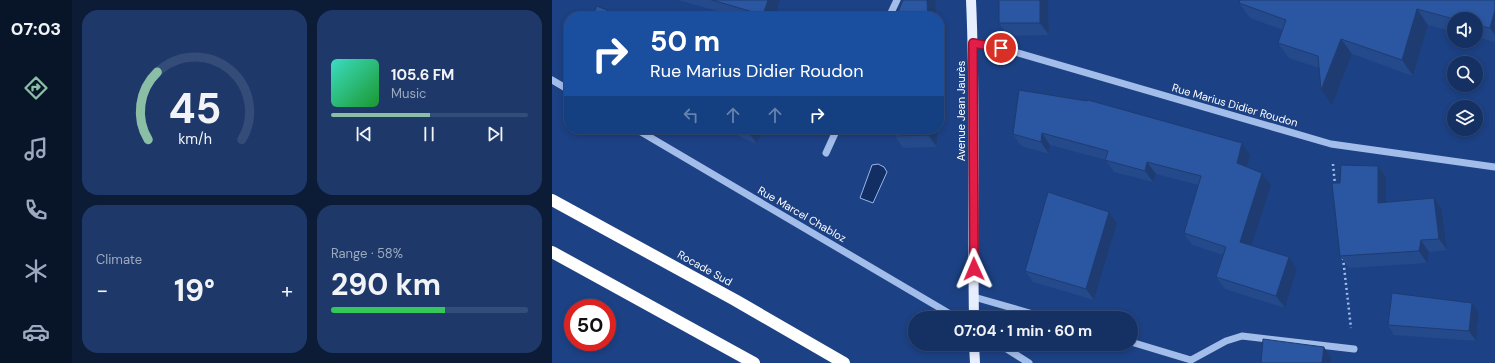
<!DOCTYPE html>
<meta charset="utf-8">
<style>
:root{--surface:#153163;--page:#1e3969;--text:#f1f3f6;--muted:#9da9be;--line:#344c78;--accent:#8abfa5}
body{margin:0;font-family:"DM Sans",sans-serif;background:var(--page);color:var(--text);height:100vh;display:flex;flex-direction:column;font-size:15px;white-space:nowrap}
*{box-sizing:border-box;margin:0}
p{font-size:13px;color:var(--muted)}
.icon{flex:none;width:22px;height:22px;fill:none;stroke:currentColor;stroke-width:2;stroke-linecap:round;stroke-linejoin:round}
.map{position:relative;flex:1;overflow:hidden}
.details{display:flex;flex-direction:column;gap:10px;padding:10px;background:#0c1b36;width:480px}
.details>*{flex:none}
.guide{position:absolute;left:12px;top:12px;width:380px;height:122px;border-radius:16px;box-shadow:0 2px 6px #0003,0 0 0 1px var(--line);background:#1a4fa0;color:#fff;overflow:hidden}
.fabs{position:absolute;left:895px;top:12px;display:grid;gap:8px}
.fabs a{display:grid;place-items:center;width:36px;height:36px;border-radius:50%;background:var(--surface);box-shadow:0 2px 6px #0003,0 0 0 1px var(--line);font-size:20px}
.speed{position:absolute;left:12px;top:299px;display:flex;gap:8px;font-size:20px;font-weight:700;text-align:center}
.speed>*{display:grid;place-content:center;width:52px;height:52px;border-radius:50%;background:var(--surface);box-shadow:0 2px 6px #0003,0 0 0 1px var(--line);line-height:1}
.speed .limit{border:6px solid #d22;background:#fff;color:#111}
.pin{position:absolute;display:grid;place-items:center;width:34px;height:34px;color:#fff;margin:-17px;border:2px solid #fff;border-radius:50%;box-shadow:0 1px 4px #0007}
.me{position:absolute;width:44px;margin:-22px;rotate:359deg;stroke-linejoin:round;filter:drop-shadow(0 0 3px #0008)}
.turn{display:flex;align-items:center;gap:14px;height:84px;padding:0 20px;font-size:18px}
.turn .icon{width:52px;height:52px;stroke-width:2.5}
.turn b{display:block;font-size:28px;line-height:34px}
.lanes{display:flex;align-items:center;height:38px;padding:0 20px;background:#0003;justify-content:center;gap:20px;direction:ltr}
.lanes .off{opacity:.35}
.big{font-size:30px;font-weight:700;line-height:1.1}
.details .card{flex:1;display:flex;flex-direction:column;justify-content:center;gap:6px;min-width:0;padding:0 14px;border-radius:16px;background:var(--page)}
.details .dial{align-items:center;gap:0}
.dial svg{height:104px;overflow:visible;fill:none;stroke:var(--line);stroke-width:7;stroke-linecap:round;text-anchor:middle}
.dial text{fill:var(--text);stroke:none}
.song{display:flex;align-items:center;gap:12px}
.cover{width:48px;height:48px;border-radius:6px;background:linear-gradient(135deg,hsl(170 70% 55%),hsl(130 70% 35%))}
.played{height:4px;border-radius:2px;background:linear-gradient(90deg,var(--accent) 50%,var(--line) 50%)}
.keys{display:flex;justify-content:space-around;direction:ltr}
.heat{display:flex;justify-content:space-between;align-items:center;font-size:22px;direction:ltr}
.charge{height:6px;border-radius:3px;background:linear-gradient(90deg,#34c759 58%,var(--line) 0)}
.details .tiles{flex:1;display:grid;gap:10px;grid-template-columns:repeat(2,1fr)}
.trip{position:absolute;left:356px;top:311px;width:230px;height:40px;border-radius:20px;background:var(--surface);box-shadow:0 2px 6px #0003,0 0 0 1px var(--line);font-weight:700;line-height:40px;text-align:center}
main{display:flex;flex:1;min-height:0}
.tabs{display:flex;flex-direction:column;width:72px;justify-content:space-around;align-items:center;background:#081428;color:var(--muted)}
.tabs .icon{width:28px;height:28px}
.tabs .active{color:var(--accent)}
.tabs b{font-size:18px;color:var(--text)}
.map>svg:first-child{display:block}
.water{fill:#132e63;stroke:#96b7ec}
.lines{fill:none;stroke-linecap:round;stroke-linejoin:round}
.path{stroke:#a3bdea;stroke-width:2.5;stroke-dasharray:2 3;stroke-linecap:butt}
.minor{stroke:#a3bdea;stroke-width:7}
.major{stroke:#e7eefe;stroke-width:10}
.highway{stroke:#fff;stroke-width:12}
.wall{fill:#254a8b}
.shaded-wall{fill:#1e3c71}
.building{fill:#2b56a2;stroke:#1e3c71}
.route-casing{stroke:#92132f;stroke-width:10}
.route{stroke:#e11d48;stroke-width:7}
.labels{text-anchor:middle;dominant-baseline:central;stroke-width:4;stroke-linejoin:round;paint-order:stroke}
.street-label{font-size:11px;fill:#fff;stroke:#1c4184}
</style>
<main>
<nav class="tabs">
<b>07:03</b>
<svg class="icon active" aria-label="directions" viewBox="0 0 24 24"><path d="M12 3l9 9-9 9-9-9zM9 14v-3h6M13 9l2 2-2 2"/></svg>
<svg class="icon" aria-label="music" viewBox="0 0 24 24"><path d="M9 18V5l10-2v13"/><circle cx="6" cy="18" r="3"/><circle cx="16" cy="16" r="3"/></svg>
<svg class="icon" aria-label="phone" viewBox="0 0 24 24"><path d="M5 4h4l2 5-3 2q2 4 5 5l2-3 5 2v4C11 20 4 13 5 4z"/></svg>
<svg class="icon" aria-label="climate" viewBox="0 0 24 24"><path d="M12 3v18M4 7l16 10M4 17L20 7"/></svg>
<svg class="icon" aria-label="car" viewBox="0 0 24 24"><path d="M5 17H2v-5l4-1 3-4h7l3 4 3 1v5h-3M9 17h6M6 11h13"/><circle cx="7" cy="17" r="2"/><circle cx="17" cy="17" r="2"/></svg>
</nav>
<section class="details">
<div class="tiles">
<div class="card dial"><svg viewBox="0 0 100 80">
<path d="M14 69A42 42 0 1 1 86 69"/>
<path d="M14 69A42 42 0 0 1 21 17" stroke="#8abfa5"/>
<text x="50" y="56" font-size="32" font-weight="700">45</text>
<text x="50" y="72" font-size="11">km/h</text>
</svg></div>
<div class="card">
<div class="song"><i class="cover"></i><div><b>105.6 FM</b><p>Music</p></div></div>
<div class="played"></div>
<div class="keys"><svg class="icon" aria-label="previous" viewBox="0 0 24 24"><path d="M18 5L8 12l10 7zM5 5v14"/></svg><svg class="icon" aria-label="pause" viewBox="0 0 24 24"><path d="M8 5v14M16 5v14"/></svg><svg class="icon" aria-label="next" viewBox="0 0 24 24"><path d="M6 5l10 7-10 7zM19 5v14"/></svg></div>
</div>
<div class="card"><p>Climate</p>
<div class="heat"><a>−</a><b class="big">19°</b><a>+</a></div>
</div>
<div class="card"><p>Range · 58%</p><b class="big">290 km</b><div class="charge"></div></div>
</div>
</section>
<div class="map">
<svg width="943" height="363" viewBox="0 0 943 363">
<rect width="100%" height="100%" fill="#1c4184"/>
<path class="water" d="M 326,164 L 332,167 L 335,172 L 321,203 L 308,198 L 320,165 Z"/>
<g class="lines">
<path class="path" d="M 781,164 L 783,185
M 791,258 L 799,328"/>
<path class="minor" d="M 337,17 L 345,0
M 421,43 L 449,48 L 779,144 L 943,167
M 0,80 L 17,90
M 84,129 L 405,318
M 274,153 L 285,129
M 422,297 L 495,318
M 579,342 L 639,360 L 674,341 L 690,336 L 802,349
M 447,344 L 477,363"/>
<path class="major" d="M 419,0 C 424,106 420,212 422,318
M 422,344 L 423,363"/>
<path class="highway" d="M 0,200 L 183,300 L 292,363
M 0,252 L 202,363"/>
</g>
<path class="wall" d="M 126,0 L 228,0 L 223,17 L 186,17 Z
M 496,0 L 497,35 L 456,36 L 447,23 Z
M 943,0 L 943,42 L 924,37 L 924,19 L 902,19 L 902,32 L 876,25 L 861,76 L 800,54 L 780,105 L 769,90 L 767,68 L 737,58 L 726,43 L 731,30 L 698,18 L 687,3 Z
M 467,90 L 698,155 L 695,167 L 710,173 L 719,185 L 700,245 L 745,269 L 733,308 L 673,289 L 664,277 L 671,255 L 640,245 L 632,233 L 646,185 L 604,174 L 601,182 L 562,172 L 554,160 L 498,145 L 497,154 L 469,146 L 461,134 Z
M 171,129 L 211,129 L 205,144 Z
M 385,129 L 385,147 L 351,148 L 343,136 Z
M 826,166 L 834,177 L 834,202 L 890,210 L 895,250 L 877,252 L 875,263 L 797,268 L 788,256 L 788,183 Z
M 557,212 L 565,223 L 542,300 L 481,282 L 473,271 Z
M 920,303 L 927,313 L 924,341 L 842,335 L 836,325 Z"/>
<path class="shaded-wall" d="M 216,0 L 228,0 L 223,17 L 213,17 L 211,15 Z
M 375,0 L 383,0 L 384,17 L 376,17 Z
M 488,0 L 496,0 L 497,35 L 488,23 Z
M 865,9 L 876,25 L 861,76 L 850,60 Z
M 943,10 L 943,35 L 938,28 Z
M 789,39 L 800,54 L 780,105 L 769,90 Z
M 197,129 L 211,129 L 205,144 L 196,132 Z
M 376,129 L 385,129 L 385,147 L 376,135 Z
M 490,133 L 498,145 L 497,154 L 489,142 Z
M 690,143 L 698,155 L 693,175 L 685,163 Z
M 595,162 L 604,174 L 601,182 L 593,171 Z
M 826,166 L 834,177 L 834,214 L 826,203 Z
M 710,173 L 719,185 L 697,254 L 688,242 Z
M 882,198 L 890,210 L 895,250 L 887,239 Z
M 557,212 L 565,223 L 542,300 L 534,289 Z
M 869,240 L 877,252 L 875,263 L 867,251 Z
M 737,257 L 745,269 L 733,308 L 724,296 Z
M 920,303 L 927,313 L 924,341 L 917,331 Z
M 772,347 L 779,358 L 779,363 L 770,363 Z"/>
<path class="building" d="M 160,0 L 216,0 L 211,15 Z
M 351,0 L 375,0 L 376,17 L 344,17 Z
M 447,0 L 488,0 L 488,23 L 447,23 Z
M 688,0 L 943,0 L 943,10 L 938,28 L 924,25 L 924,19 L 902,19 L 865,9 L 850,60 L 789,39 L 769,90 L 766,56 L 726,43 L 734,20 L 687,3 Z
M 45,6 L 71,17 L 40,17 Z
M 467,90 L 535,101 L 536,100 L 690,143 L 685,163 L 710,173 L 688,242 L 737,257 L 724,296 L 664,277 L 674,247 L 632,233 L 649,176 L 595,162 L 593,171 L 553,160 L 556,151 L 490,133 L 489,142 L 461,134 Z
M 190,129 L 197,129 L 196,132 Z
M 342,129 L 376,129 L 376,135 L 343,136 Z
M 789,165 L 826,166 L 826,203 L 882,198 L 887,239 L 869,240 L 867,251 L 788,256 L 780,183 L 788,183 Z
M 496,192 L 557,212 L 534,289 L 473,271 Z
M 840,293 L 920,303 L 917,331 L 836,325 Z
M 711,339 L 772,347 L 770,363 L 709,363 Z"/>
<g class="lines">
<g class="route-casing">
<path id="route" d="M 422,269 L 421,43 L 449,48"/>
</g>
<use href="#route" class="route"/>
</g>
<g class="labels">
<g class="street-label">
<text transform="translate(683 105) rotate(16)">Rue Marius Didier Roudon</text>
<text transform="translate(409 111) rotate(-90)">Avenue Jean Jaurès</text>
<text transform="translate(250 214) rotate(30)">Rue Marcel Chabloz</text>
<text transform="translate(153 268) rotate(29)">Rocade Sud</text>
</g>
</g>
</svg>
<div class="fabs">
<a><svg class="icon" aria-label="sound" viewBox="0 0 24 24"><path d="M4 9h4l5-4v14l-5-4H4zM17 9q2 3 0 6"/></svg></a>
<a><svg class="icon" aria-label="search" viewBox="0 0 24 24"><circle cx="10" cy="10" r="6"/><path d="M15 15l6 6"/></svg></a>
<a><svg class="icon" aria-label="layers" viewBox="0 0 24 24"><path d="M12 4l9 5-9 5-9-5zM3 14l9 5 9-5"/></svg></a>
</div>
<div class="speed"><div class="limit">50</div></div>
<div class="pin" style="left:449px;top:48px;background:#d93025"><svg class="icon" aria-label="arrive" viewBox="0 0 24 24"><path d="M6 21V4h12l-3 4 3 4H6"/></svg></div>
<svg class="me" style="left:422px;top:269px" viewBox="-20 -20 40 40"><path d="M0-17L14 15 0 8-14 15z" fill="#e11d48" stroke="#fff" stroke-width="4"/></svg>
<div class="trip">07:04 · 1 min · 60 m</div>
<div class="guide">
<div class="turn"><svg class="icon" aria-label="right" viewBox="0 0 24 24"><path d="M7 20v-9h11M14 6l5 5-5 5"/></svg><div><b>50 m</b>Rue Marius Didier Roudon</div></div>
<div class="lanes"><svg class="icon off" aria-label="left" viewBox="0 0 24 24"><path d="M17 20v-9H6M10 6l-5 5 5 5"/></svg><svg class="icon off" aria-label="ahead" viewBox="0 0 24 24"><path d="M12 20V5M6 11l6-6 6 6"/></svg><svg class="icon off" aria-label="ahead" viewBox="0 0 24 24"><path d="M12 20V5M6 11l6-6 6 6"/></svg><svg class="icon" aria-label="right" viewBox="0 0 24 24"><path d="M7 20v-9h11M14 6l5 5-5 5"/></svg></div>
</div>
</div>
</main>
